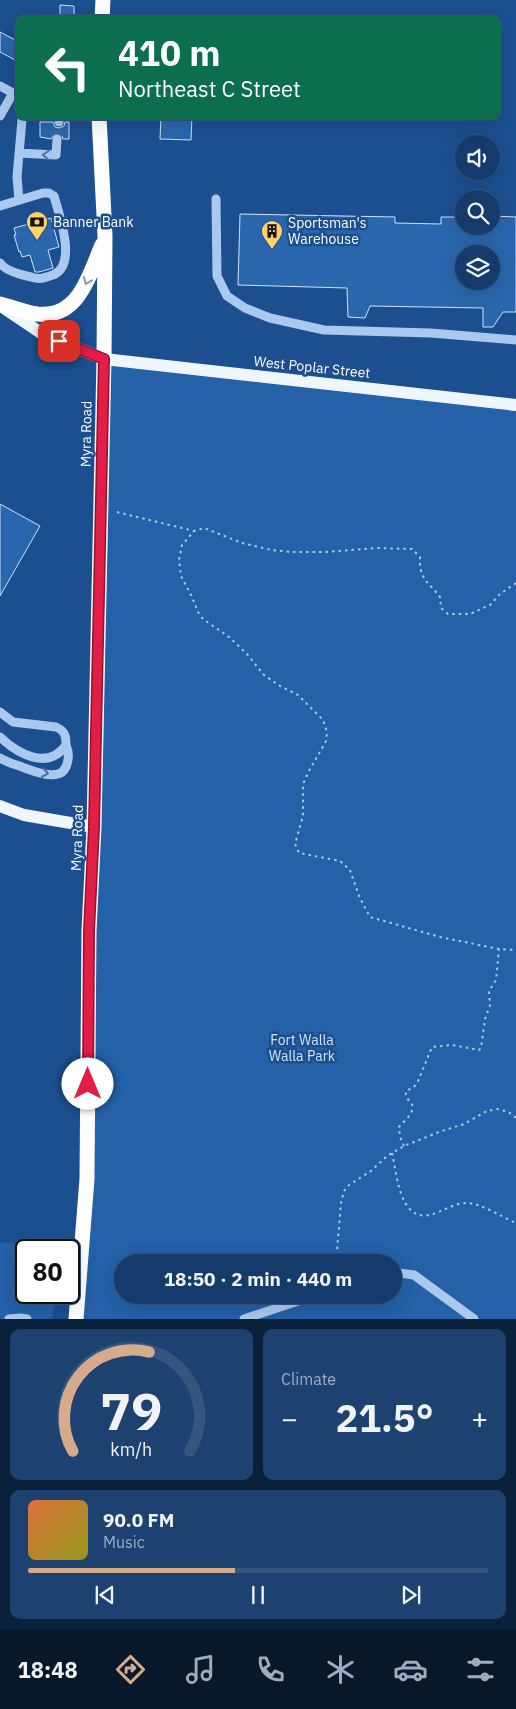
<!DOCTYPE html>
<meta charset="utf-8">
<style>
:root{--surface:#143b6b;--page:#1d4271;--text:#f1f3f6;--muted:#9dadc1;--line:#33557e;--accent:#d6ab8b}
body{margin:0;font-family:"IBM Plex Sans",sans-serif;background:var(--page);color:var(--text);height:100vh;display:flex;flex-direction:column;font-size:19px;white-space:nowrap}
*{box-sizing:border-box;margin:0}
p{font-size:16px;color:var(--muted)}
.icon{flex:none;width:28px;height:28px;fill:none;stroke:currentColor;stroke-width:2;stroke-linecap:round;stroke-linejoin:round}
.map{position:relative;height:1319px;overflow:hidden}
.side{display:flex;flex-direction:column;gap:10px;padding:10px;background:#0b203b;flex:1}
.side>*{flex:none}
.hud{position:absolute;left:15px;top:15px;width:486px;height:105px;border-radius:10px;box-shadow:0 5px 20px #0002,0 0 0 1px var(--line);background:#0b6e4f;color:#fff;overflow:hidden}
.buttons{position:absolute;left:455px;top:135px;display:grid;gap:10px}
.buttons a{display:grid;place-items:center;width:45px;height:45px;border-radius:50%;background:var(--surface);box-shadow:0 5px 20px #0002,0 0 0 1px var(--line);font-size:25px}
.speed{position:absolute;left:15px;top:1239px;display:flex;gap:10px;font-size:25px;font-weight:700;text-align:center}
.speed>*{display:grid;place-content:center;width:65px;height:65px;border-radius:50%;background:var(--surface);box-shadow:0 5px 20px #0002,0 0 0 1px var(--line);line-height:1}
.speed .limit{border:2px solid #111;border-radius:8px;background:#fff;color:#111}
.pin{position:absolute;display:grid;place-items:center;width:42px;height:42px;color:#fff;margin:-21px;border-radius:10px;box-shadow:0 2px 8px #0006}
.me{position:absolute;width:55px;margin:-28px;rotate:0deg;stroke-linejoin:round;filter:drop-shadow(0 0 4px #0008)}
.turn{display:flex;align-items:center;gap:18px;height:105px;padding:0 20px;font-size:22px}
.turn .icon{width:65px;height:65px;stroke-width:2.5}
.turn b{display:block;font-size:35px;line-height:42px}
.big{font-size:38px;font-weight:700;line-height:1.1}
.side .card{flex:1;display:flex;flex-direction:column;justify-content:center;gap:8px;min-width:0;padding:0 18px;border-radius:10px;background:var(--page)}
.side .dial{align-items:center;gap:0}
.dial svg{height:130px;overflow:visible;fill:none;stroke:var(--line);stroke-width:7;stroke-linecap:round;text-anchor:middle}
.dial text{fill:var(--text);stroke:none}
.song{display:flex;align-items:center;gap:15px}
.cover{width:60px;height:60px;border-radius:8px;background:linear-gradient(135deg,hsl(20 70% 55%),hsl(60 70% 35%))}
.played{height:5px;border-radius:2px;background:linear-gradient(90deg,var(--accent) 45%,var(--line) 45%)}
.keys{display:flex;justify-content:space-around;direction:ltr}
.heat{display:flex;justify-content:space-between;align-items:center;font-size:28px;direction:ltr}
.side .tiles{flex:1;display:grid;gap:10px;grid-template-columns:1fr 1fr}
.card:last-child{grid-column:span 2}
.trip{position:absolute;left:114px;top:1254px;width:288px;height:50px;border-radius:25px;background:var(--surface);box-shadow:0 5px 20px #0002,0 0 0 1px var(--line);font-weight:700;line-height:50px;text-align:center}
.tabs{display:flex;height:80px;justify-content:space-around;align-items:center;background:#08182b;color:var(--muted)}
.tabs .icon{width:35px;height:35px}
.tabs .selected{color:var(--accent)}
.tabs b{font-size:22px;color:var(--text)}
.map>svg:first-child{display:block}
.green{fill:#2461a8;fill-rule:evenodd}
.building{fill:#2a66ad;stroke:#cfe3fa;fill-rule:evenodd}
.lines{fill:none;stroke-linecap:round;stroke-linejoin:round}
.minor-tunnel{stroke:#3d69a0;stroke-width:9;stroke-dasharray:9 4.5;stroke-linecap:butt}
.path{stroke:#a9c9ee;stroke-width:2;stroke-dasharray:2.5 4;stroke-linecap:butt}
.minor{stroke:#a9c9ee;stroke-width:9}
.major{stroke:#f0f6ff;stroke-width:12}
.highway{stroke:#fff;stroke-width:15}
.oneway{stroke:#4674ac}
.oneway2{stroke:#829ec1}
.route-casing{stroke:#92132f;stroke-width:12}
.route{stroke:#e11d48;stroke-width:9}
.labels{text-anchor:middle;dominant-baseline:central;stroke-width:5;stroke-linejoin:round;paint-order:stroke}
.poi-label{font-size:14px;fill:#fff;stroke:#1b4f8f;text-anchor:start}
.street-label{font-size:14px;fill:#fff;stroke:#1b4f8f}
.park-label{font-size:14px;fill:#cfe3fa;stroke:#1b4f8f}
</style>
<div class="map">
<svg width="516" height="1319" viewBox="0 0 516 1319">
<rect width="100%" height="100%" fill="#1b4f8f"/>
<path class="green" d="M 104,359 L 516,405 L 516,1319 L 76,1319 ZM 122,1262 L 392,1262 L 392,1295 L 122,1295 Z
M 0,1242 L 31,1246 L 40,1250 L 26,1250 L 26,1292 L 57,1293 L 52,1319 L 0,1319 Z"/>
<path class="building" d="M 60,5 L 74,6 L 74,19 L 60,19 Z
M 0,32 L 19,42 L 19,62 L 0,52 Z
M 161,116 L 192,116 L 191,140 L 160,139 Z
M 40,122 L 53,122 L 55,127 L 59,128 L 64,126 L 65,122 L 69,122 L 69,139 L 63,139 L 62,136 L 58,133 L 54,134 L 51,139 L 40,137 Z
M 240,214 L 395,217 L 395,223 L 441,224 L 441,217 L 464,217 L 464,226 L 491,226 L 493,216 L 516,217 L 516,312 L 503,312 L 493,327 L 483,327 L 483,308 L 370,306 L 365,318 L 348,317 L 347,288 L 238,285 ZM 464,254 L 491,254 L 491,281 L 464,281 Z
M 51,218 L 59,247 L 48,250 L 53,268 L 39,272 L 35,272 L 30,255 L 22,257 L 20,251 L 19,252 L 14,235 L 16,235 L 14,228 Z
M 0,504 L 40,526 L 0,596 Z"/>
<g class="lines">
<path class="minor-tunnel" d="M 57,139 L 59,122"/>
<path class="path" d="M 117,512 L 194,531
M 516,583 L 500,594 L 490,605 L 470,614 L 448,614 L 441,608 L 440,597 C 428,581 419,580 420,557 L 412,549 L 377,548 L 324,552 L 292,552 L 272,550 L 242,543 L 204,528 L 194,531 L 182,545 L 179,560 L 181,576 L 191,595 L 198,612 L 203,619 L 229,637 L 247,654 L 264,675 L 280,686 L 298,695 L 323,720 L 327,732 L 326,741 L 309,771 L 303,784 L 303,816 L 295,844 L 299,853 L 340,861 L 350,870 L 359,896 L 370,917 L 440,937 L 499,949 L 516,950
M 404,1146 L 400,1137 L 399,1127 C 403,1122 411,1116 412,1110 C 415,1101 404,1101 406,1091 L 414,1087 L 418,1081 L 432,1047 L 452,1045 L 479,1050 L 481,1048 L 485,1019 L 490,1005 L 489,991 L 496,980 L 499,949
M 392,1153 C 397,1173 399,1221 429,1215 C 441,1213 453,1203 466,1203 C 481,1203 502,1217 516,1223
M 336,1262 L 341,1203 L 344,1191 L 349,1185 L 371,1171 L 387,1156 L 404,1146 L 439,1132 L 464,1124 L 487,1111 L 497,1109 L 505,1111 L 512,1114 L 516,1118"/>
<path class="minor" d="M 0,86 L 13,93 L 0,116
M 59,122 L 59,116
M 19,153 L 56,155 L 57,139
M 216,199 L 217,276 L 227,296 L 245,308 L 270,318 L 324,330 L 431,333 L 516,340
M 19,200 L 17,177 L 22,120 L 24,116
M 0,206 L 43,193 L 49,193 L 54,196 C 59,215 78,265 53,275 C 44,278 40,280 31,277 C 21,275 6,271 0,263
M 0,712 L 13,722 L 56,727 C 65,731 66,736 66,745
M 0,737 C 18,754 48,771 66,745 C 69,752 69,758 67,764 C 62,784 34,771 22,767 C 14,764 6,762 0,758
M 392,1272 L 414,1275 L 474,1319
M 9,1319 L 21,1318 L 27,1319
M 244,1319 L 316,1295"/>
<path class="major" d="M 4,308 L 44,335 L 104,359 L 516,405
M 0,806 L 24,815 L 94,827"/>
<path class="highway" d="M 102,19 L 103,0
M 0,304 C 12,307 25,312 37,314 C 79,319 89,275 102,245
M 76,1319 L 87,1179 L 89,931 L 94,827 L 104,359 L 105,236 L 99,116"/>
</g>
<defs><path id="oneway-chevron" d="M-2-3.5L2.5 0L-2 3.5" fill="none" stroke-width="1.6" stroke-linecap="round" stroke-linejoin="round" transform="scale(1.25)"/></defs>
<g class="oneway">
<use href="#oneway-chevron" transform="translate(46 155) rotate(-176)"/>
<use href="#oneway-chevron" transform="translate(45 773) rotate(8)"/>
</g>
<use class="oneway2" href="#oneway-chevron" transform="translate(87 281) rotate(112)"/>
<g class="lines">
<g class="route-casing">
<path id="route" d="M 59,341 L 104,359 L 94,827 L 89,931 L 88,1084"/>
</g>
<use href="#route" class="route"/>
</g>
<defs>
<g id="bank-pin" transform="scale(1.125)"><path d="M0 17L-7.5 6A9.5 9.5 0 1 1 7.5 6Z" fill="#ffd166" stroke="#1b4f8f"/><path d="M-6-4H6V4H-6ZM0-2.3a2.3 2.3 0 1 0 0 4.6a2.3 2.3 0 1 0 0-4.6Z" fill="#111"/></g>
<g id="building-pin" transform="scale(1.125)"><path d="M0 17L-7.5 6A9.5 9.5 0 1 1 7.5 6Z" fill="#ffd166" stroke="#1b4f8f"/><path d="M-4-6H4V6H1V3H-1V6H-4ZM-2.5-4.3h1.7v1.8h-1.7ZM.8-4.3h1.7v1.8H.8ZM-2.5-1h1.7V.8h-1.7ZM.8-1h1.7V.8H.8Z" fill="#111"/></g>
</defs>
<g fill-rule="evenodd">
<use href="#bank-pin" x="37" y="222"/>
<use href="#building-pin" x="272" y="231"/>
</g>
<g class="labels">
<g class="poi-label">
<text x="53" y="222">Banner Bank</text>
<text x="288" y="223">Sportsman's<tspan x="288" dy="16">Warehouse</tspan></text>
</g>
<g class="street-label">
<text transform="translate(312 367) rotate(6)">West Poplar Street</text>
<text transform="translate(86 434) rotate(-89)">Myra Road</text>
<text transform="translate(77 838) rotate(-88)">Myra Road</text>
</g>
<g class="park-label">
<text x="302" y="1040">Fort Walla<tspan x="302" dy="16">Walla Park</tspan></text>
</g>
</g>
</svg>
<div class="buttons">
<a><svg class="icon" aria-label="sound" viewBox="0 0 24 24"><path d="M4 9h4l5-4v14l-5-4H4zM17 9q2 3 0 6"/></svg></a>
<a><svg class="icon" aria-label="search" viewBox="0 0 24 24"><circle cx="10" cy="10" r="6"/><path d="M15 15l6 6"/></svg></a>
<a><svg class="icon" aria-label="layers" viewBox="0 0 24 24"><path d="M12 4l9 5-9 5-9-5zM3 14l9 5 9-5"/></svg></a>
</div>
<div class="speed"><div class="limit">80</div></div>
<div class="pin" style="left:59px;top:341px;background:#d93025"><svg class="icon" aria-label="arrive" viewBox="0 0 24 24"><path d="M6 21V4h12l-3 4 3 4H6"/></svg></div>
<svg class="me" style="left:88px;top:1084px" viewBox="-20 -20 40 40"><circle r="19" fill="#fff"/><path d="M0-13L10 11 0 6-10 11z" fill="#e11d48"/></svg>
<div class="trip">18:50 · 2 min · 440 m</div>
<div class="hud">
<div class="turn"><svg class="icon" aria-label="left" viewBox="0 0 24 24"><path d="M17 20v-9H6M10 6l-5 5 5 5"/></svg><div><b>410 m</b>Northeast C Street</div></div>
</div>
</div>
<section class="side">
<div class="tiles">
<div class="card dial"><svg viewBox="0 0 100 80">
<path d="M14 69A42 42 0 1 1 86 69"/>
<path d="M14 69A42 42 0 0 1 61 8" stroke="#d6ab8b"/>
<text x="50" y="56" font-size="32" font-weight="700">79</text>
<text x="50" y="72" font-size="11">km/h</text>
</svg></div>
<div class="card"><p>Climate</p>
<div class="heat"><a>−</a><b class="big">21.5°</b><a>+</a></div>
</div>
<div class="card">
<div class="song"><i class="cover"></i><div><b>90.0 FM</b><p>Music</p></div></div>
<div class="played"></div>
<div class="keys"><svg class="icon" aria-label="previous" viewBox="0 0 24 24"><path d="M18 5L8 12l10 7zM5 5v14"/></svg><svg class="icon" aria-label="pause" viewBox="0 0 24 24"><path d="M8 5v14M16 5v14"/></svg><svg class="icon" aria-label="next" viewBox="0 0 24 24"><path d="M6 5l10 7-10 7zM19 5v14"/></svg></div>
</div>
</div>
</section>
<nav class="tabs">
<b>18:48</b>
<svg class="icon selected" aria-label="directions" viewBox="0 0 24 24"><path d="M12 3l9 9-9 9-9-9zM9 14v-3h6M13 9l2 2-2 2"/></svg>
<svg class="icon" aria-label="music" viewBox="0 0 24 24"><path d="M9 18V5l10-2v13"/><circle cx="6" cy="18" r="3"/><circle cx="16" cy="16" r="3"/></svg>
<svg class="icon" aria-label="phone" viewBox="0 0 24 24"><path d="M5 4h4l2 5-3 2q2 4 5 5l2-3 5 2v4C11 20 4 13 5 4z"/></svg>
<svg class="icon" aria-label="climate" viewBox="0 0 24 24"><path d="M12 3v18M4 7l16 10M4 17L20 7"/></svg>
<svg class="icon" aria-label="car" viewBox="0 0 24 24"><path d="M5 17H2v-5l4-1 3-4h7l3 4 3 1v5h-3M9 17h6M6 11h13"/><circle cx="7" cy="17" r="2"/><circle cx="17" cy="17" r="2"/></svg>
<svg class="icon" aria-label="filters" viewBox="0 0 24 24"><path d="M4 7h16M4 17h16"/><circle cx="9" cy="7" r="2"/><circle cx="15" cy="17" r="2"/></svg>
</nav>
